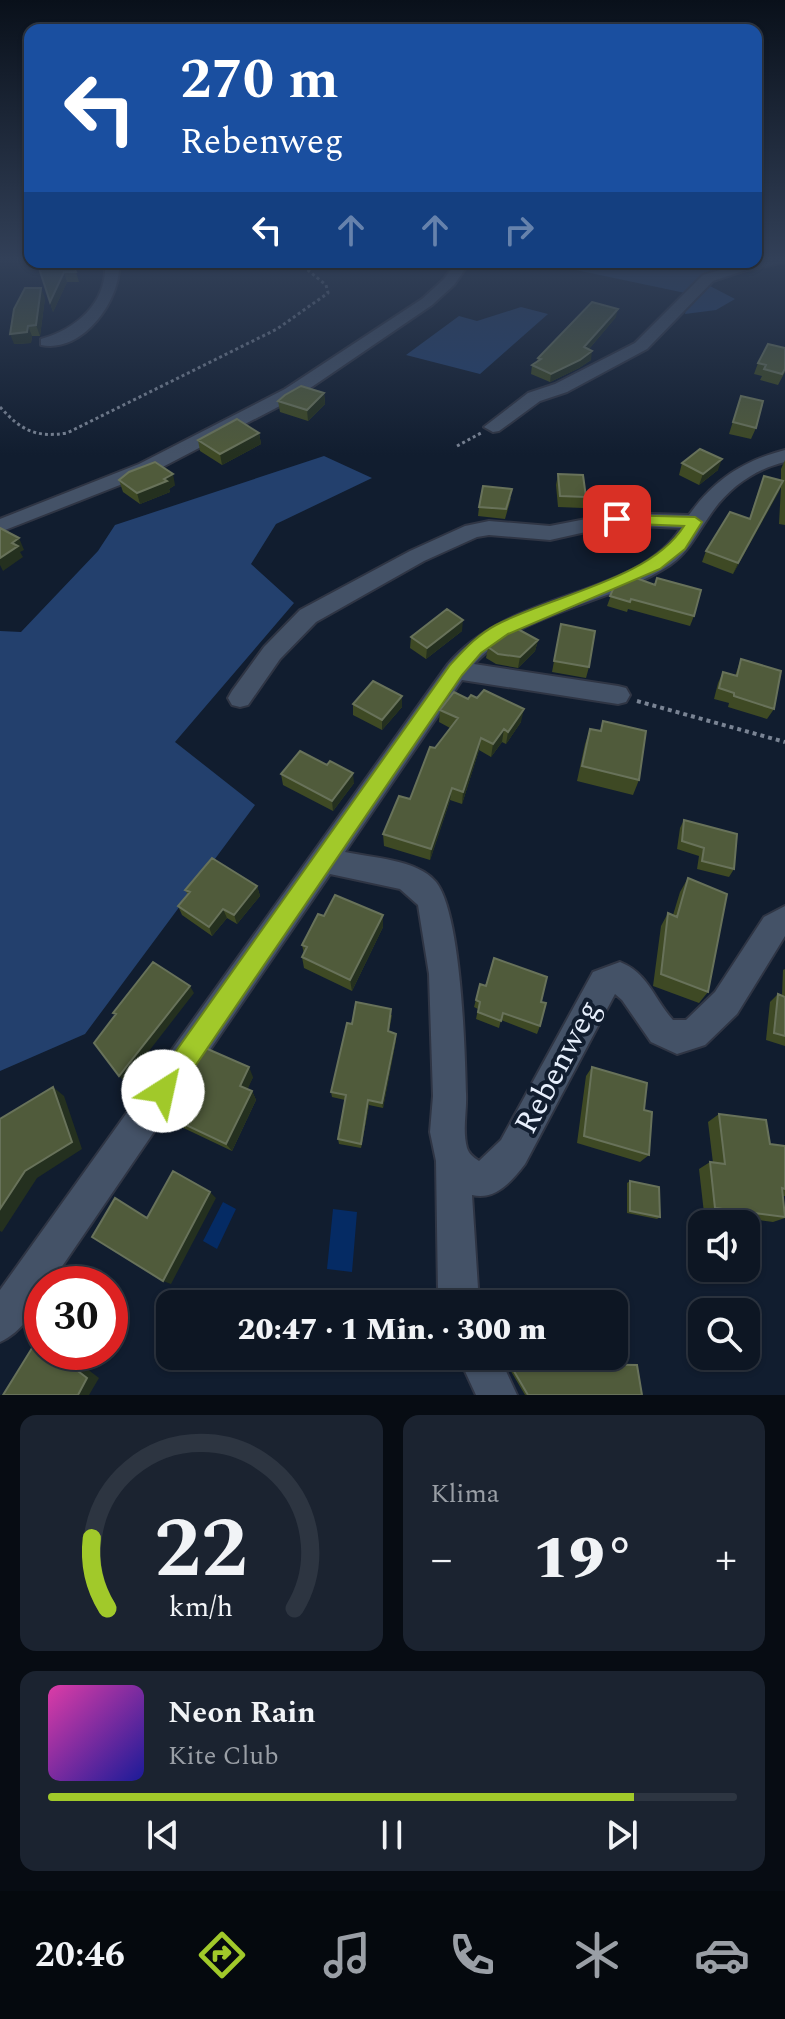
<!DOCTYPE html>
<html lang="de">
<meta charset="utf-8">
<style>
:root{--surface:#0d1623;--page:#1b2330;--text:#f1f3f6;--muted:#9a9fa6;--line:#2d3541;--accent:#a1c92a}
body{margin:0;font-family:Spectral,serif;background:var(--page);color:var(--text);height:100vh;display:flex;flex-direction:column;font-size:30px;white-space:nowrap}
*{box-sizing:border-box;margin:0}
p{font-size:26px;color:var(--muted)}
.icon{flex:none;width:44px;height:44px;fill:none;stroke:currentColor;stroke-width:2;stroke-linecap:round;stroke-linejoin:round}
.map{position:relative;height:1395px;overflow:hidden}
.side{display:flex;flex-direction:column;gap:20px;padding:20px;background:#070c13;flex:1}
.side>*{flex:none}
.banner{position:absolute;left:24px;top:24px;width:738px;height:244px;border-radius:16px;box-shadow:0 2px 6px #0004,0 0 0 2px var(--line);background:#1a4fa0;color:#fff;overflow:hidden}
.buttons{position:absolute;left:688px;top:1210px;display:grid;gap:16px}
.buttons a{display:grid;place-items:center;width:72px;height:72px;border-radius:16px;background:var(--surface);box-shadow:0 2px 6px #0004,0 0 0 2px var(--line);font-size:40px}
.speed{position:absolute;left:24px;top:1266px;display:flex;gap:16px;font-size:40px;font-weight:700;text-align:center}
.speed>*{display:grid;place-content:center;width:104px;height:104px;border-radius:50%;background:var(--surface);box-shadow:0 2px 6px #0004,0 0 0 2px var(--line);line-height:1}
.speed .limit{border:12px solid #d22;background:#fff;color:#111}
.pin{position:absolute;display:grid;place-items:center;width:68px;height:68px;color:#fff;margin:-34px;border-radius:16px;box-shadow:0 4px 12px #0006}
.me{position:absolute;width:88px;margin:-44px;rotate:35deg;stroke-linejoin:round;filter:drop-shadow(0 0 6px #0008)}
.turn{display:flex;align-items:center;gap:28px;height:168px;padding:0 24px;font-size:36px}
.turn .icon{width:104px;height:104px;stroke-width:2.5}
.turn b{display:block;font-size:56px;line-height:68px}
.lanes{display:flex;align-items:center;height:76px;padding:0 24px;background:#0003;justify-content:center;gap:40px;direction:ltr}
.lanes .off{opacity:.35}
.big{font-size:60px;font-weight:800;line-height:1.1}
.side .card{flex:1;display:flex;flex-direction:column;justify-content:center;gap:12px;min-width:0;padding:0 28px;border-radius:16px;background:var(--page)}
.side .dial{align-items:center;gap:0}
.dial svg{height:208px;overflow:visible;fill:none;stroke:var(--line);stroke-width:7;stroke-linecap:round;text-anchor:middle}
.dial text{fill:var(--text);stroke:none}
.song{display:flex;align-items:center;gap:24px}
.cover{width:96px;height:96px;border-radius:12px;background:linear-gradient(135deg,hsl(320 70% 55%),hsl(240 70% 35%))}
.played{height:8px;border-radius:4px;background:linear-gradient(90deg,var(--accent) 85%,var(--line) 85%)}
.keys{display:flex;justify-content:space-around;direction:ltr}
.heat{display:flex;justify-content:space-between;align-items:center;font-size:44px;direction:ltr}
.side .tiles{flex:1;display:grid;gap:20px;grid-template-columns:1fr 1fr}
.card:last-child{grid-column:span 2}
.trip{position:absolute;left:156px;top:1290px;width:472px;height:80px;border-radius:16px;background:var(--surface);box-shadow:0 2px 6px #0004,0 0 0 2px var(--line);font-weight:800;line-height:80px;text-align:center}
.dock{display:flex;height:128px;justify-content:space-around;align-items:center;background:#05090e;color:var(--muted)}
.dock .icon{width:56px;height:56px}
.dock .current{color:var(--accent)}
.dock b{font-size:36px;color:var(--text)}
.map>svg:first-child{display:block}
.green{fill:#23406d}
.water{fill:#052b64}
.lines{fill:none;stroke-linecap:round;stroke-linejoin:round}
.minor-casing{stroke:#2f3544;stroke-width:4}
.path-far1{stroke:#7a8494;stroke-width:3;stroke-dasharray:3 3;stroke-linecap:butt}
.path{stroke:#7a8494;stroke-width:4;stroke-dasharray:4 4;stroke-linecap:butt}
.minor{fill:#445267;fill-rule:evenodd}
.wall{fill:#3e4924}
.shaded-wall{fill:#24301f}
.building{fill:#505b3b;stroke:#68725a;stroke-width:2}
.route{fill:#a1c92a;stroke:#69831b;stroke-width:2}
.labels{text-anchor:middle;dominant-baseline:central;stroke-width:8;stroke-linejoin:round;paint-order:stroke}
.near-street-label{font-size:32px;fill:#e7effc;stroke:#111d2f}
</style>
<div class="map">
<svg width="785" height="1395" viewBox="0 0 785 1395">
<rect width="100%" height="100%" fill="#111d2f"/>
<path class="green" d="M 785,259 L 742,263 L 700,277 L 710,286 L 735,299 L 716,310 L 685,314 L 690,294 L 538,262 Z
M 521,307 L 548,314 L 480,374 L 406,355 L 459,316 L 477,321 Z
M 324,456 L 372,478 L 276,524 L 251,564 L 294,603 L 175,742 L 255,805 L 85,1034 L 0,1071 L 0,631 L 21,632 L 98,551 L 115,525 Z"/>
<path class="water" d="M 223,1202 L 236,1209 L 217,1249 L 203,1241 Z
M 333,1209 L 357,1212 L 352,1272 L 327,1269 Z"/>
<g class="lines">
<g class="minor-casing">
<path id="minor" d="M 757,259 L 785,259 L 785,262 L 743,271 L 713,281 L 647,349 L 567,392 L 540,401 L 499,431 L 493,432 L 484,427 L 528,393 L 555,384 L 635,343 L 703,275 Z
M 105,262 L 119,262 C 122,299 83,354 41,345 L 41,339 C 77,329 108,302 105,262 Z
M 456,262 L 470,262 L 454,285 L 432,305 L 297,397 L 153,472 L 0,532 L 0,519 L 139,464 L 285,389 L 422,299 L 444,279 Z
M 785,450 L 785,462 C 752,470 726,490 708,518 C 696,535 688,553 670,565 C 609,605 525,609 474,664 L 618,686 L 626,688 L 630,695 L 626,702 L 618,704 L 462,680 L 345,852 C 372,858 417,859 436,882 C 461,913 465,1050 466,1093 C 467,1112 462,1129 467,1148 C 469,1154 473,1157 479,1161 L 501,1140 L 593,972 L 620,962 C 648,973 654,999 673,1020 L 686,1020 L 715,992 L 764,917 L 785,906 L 785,936 L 737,1014 L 705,1045 L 677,1054 L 651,1042 L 622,1000 L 615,994 L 525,1164 C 512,1181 495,1201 472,1195 L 479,1304 L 441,1304 L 438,1292 L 436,1161 L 430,1132 L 433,1096 L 429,974 L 418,905 L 400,889 L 330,874 L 50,1284 L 42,1284 C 42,1306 19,1334 0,1342 L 0,1290 L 448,664 C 511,589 636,599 681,528 L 617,525 L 550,540 L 489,535 L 477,537 L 424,561 L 316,622 L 280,659 L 248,705 L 240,707 L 232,705 L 228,698 L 232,691 L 264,647 L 300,610 L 410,551 L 465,526 L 489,521 L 550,526 L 617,513 L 689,515 C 714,480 743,461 785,450 Z
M 458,1356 L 499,1356 L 517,1395 L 476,1395 Z"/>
</g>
<path class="path-far1" d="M 0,407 C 21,430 35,438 67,433 L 277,329 L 328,293 L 326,285 L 298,262
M 457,446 L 481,433"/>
<path class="path" d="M 637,701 L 785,742"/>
<use href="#minor" class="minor"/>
</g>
<path class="wall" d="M 37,262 L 76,272 L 79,282 L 67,282 L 53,312 Z
M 45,298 L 40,336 L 32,336 L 31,343 L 14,344 Z
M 616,317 L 589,349 L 591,360 L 579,368 L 550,382 L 531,374 L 532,365 L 537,361 L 538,358 Z
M 758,363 L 785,372 L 778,385 L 760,380 L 762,376 L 754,374 Z
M 324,393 L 325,404 L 308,421 L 280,412 L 278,401 Z
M 741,396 L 756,428 L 751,439 L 729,434 Z
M 259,433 L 261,444 L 222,465 L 200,451 L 198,440 Z
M 785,460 L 785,525 L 779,524 L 781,487 L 733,574 L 702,562 L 706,551 L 749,519 L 764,476 L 781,480 L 781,469 Z
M 682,463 L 718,470 L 699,485 L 679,475 Z
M 558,474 L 586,497 L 583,508 L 558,507 L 556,485 Z
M 119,480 L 175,485 L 169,489 L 170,492 L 140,504 L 123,492 Z
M 511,498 L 505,519 L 478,516 L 479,507 Z
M 614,587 L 694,616 L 690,626 L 628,609 L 627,612 L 607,606 Z
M 561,624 L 589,667 L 586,678 L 552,672 Z
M 462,631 L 426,659 L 410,648 L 411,637 Z
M 538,640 L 535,651 L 518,668 L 496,664 L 486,658 L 488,647 Z
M 741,659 L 774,709 L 767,719 L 728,707 L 729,703 L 714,699 L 718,683 L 723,672 L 735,676 Z
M 353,704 L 402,707 L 382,730 L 353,715 Z
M 440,710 L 521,722 L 506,744 L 502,742 L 491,757 L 479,750 L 462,804 L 450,800 L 430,860 L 384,846 L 383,834 L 410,799 L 435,748 L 450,728 L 439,722 Z
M 603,721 L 639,780 L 633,795 L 577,781 L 585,744 L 590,729 L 600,731 Z
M 281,774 L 354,783 L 333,811 L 283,785 Z
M 684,820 L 734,869 L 729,877 L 697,869 L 699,856 L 677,849 L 680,828 Z
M 688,878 L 708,992 L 699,1003 L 653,986 L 661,926 L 668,913 L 673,915 L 680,892 Z
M 257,886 L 260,896 L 237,924 L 227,918 L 212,936 L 182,915 L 178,906 L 188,895 L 185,890 Z
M 383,915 L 383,927 L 352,991 L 304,968 L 302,957 L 304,954 L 302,945 Z
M 785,969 L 785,1046 L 766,1040 L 770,1002 L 778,994 L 782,996 L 783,970 Z
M 480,984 L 541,1002 L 540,1026 L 537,1034 L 501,1020 L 499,1028 L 476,1019 L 478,1009 L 474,1007 Z
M 392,1015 L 389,1031 L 396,1040 L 383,1108 L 369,1105 L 361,1148 L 339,1144 L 338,1139 L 345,1100 L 332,1097 L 331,1092 L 352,1024 Z
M 592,1067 L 644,1110 L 649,1155 L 640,1162 L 577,1143 L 586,1076 Z
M 253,1077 L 247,1089 L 252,1091 L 256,1100 L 232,1151 L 173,1123 L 165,1115 Z
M 719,1114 L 770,1144 L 785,1146 L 785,1196 L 783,1196 L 785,1218 L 773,1222 L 704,1213 L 699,1169 L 710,1162 L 713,1163 L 708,1122 Z
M 630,1181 L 660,1217 L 657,1219 L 627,1213 L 627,1183 Z
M 502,1356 L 555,1356 L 556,1364 L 642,1395 L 525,1395 Z"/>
<path class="shaded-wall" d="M 64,272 L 67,282 L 53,312 L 50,302 Z
M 41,288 L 45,298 L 40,336 L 36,325 Z
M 618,309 L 616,317 L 583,356 L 584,347 Z
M 28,326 L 32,336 L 31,343 L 14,344 L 10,334 Z
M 592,351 L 591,360 L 579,368 L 550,382 L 551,374 Z
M 324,393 L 325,404 L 308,421 L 307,410 Z
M 259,433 L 261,444 L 222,465 L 220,454 Z
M 722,459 L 718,470 L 699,485 L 703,474 Z
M 173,474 L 175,485 L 169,489 L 170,492 L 140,504 L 137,493 Z
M 783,481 L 779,492 L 733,574 L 738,563 Z
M 19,538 L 24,550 L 20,552 L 23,557 L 3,571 L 0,565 L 0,558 L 12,543 Z
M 463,620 L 462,631 L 426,659 L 427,648 Z
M 538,640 L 535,651 L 518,668 L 520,657 Z
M 402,696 L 402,707 L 382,730 L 382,720 Z
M 524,709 L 521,722 L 506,744 L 508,732 Z
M 504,729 L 502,742 L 491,757 L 493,744 Z
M 481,738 L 479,750 L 462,804 L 463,792 Z
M 353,773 L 354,783 L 333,811 L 332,801 Z
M 452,788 L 450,800 L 430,860 L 431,849 Z
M 257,886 L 260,896 L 237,924 L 234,915 Z
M 223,909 L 227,918 L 212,936 L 209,927 Z
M 383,915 L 383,927 L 352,991 L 350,980 Z
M 190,986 L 194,993 L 125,1082 L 119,1076 Z
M 396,1034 L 396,1040 L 383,1108 L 382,1103 Z
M 249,1067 L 253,1077 L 245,1095 L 240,1086 Z
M 53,1087 L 64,1096 L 82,1149 L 37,1178 L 2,1232 L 0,1231 L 0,1209 Z
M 252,1091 L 256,1100 L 232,1151 L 226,1144 Z
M 368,1100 L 369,1105 L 361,1148 L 361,1144 Z
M 210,1192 L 216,1198 L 171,1284 L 163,1281 Z
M 53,1352 L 65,1352 L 99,1378 L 89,1395 L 78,1395 Z"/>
<path class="building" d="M 37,262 L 72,262 L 76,272 L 64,272 L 50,302 Z
M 25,288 L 41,288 L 36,325 L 28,326 L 27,332 L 10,334 L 14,309 Z
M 592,302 L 618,309 L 584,347 L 592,351 L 580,360 L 551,374 L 532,365 L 541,359 L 538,358 Z
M 768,344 L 785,348 L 785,369 L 782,374 L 764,369 L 766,365 L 758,363 Z
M 301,386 L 324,393 L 307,410 L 278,401 L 285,395 Z
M 741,396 L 763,401 L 756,428 L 733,422 Z
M 237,419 L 259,433 L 220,454 L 198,440 Z
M 700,449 L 722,459 L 703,474 L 682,463 Z
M 155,462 L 173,474 L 164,479 L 167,481 L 137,493 L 119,480 L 129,472 Z
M 558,474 L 583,475 L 586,497 L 560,496 Z
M 764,476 L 783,481 L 738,563 L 706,551 L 730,512 L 750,519 Z
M 483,486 L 512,489 L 506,509 L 479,507 Z
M 0,528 L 19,538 L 12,543 L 18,546 L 0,558 Z
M 636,578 L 655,585 L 657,578 L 701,590 L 694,616 L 631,599 L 630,602 L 610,596 L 614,587 Z
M 447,609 L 463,620 L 427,648 L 411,637 Z
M 561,624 L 595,631 L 589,667 L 554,661 Z
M 514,627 L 538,640 L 520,657 L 498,654 L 488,647 Z
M 741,659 L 781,671 L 774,709 L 734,696 L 734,693 L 719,688 L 723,672 L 737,676 Z
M 373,681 L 402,696 L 382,720 L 353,704 Z
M 484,690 L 524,709 L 508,732 L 504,729 L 493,744 L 481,738 L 463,792 L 452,788 L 431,849 L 383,834 L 399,796 L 410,799 L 430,747 L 435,748 L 458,718 L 440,710 L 454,692 L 468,699 L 471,695 L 477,698 Z
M 603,721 L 646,731 L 639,780 L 582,766 L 590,729 L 601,731 Z
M 300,751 L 327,765 L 330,761 L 353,773 L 332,801 L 281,774 Z
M 684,820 L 737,834 L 734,869 L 702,861 L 704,848 L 682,841 Z
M 212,858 L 257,886 L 234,915 L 223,909 L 209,927 L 178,906 L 190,892 L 185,890 Z
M 688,878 L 727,894 L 708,992 L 661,974 L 668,913 L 677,917 Z
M 335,895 L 383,915 L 350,980 L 302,957 L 307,947 L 302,945 L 318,914 L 324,916 Z
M 494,958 L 547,977 L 541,1002 L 546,1003 L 540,1026 L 503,1013 L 501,1021 L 478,1012 L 480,1002 L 476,1000 L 480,984 L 486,986 Z
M 153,962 L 190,986 L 119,1076 L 94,1043 L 116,1014 L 113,1013 Z
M 778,994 L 785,997 L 785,1036 L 774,1033 Z
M 356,1002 L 391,1009 L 388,1031 L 396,1034 L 382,1103 L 368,1100 L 361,1144 L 338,1139 L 346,1095 L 331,1092 L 347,1023 L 352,1024 Z
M 203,1047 L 249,1067 L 240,1086 L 252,1091 L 226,1144 L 165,1115 Z
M 592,1067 L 647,1083 L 644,1110 L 652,1112 L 649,1155 L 584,1136 Z
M 53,1087 L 72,1142 L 25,1171 L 0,1209 L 0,1119 Z
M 719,1114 L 766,1120 L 770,1144 L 785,1146 L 785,1189 L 782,1188 L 785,1217 L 715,1208 L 710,1162 L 725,1164 Z
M 173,1171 L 210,1192 L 163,1281 L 92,1237 L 115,1198 L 147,1218 Z
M 630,1181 L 659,1187 L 660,1217 L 630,1211 Z
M 37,1340 L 42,1343 L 42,1352 L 53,1352 L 87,1378 L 78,1395 L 3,1395 Z
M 505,1356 L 555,1356 L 556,1364 L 637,1365 L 642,1395 L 528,1395 Z"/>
<linearGradient id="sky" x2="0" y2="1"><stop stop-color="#09101a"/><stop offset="0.57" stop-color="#324058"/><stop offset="1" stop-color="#324058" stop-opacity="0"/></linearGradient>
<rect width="785" height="455" fill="url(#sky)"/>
<path class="route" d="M 617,515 L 695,517 L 702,522 L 685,549 L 660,569 L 508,634 L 481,653 L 462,675 L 172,1100 L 163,1104 L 154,1100 L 150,1091 L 154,1082 L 450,665 C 464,650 477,635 496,625 C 551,596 651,579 684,526 L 611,523 L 611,516 Z"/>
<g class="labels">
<g class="near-street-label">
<text transform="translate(558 1067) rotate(-62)">Rebenweg</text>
</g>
</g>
</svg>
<div class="buttons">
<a><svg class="icon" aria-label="sound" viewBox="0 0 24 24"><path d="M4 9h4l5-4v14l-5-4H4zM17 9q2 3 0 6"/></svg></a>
<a><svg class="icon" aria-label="search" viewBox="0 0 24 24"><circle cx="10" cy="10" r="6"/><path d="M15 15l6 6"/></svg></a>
</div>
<div class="speed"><div class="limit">30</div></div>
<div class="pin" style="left:617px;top:519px;background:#d93025"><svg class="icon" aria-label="arrive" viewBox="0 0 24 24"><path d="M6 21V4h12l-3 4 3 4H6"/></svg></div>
<svg class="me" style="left:163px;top:1091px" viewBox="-20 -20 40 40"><circle r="19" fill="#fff"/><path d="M0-13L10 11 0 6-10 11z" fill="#a1c92a"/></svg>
<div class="trip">20:47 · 1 Min. · 300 m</div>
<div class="banner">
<div class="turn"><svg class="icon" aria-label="left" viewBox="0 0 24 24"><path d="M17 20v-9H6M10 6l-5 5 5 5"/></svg><div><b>270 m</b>Rebenweg</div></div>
<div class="lanes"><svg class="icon" aria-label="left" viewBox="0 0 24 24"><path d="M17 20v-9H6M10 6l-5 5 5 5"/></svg><svg class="icon off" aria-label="ahead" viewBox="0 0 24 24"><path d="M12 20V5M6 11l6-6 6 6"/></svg><svg class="icon off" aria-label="ahead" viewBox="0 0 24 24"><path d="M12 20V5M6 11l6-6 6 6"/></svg><svg class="icon off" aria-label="right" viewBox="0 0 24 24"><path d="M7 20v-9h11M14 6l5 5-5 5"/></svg></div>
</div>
</div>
<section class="side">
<div class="tiles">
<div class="card dial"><svg viewBox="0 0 100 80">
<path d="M14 69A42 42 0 1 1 86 69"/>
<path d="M14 69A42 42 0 0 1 8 42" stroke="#a1c92a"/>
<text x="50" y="56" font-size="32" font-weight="700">22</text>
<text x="50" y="72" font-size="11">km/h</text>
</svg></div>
<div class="card"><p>Klima</p>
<div class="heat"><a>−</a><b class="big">19°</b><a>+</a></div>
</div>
<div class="card">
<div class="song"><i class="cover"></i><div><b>Neon Rain</b><p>Kite Club</p></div></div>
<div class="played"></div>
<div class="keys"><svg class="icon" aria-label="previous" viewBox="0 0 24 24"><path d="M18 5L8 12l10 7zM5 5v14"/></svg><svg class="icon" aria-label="pause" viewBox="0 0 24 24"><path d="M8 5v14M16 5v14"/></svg><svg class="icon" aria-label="next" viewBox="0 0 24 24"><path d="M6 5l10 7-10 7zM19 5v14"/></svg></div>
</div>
</div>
</section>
<nav class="dock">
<b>20:46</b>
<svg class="icon current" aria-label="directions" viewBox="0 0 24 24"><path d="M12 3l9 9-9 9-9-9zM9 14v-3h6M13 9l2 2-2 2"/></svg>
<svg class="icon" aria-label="music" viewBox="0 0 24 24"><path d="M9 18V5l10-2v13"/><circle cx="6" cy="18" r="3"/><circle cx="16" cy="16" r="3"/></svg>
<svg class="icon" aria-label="phone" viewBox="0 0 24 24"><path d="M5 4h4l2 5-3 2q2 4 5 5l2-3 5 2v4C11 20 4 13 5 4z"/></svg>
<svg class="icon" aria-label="climate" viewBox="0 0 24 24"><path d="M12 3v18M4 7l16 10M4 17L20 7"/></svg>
<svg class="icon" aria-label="car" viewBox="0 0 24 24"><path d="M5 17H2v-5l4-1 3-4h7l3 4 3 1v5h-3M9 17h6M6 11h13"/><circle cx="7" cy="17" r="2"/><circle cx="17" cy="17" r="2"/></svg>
</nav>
